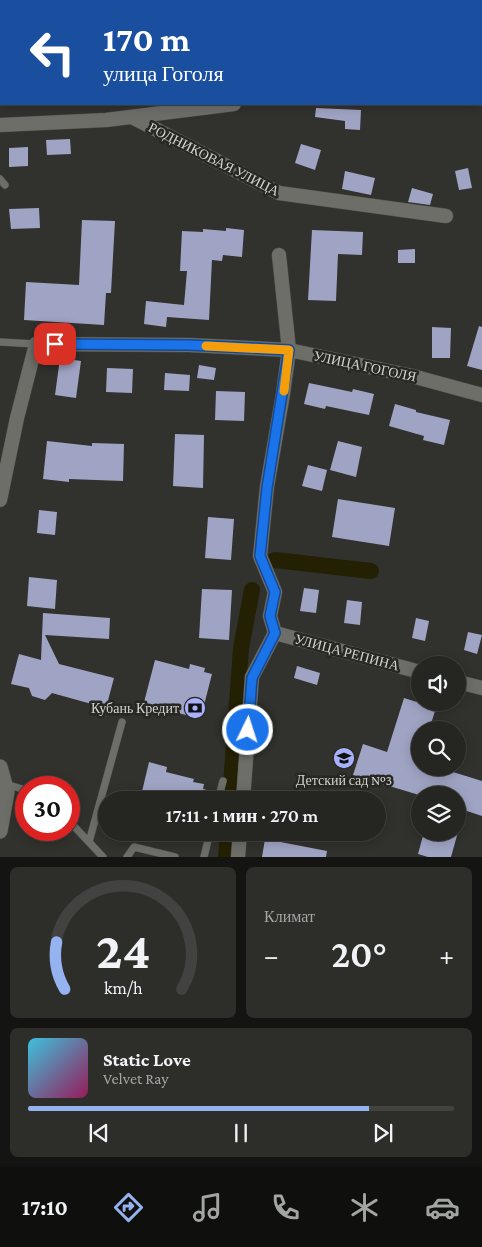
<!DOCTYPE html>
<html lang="ru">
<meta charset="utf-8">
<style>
:root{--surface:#252522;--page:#2d2d2a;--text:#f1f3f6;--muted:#a3a5a5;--line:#424240;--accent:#95b2f1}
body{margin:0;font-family:"Crimson Pro",serif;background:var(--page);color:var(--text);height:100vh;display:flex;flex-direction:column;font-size:19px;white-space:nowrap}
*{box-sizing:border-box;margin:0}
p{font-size:16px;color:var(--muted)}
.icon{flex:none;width:28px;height:28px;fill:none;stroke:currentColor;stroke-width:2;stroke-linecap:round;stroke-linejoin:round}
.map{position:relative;height:857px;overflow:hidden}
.sheet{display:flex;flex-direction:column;gap:10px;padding:10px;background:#141413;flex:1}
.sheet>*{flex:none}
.guide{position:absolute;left:0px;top:0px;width:482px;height:105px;box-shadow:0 2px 12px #0003,0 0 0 1px var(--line);background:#1a4fa0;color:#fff;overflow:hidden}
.buttons{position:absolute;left:411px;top:656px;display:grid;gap:10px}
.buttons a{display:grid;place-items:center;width:55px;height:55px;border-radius:50%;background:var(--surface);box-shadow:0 2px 12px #0003,0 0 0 1px var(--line);font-size:25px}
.speed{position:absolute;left:15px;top:776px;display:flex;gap:10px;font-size:25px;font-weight:700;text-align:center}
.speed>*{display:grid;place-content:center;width:65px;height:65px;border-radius:50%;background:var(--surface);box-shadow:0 2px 12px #0003,0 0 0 1px var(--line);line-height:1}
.speed .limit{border:8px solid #d22;background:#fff;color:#111}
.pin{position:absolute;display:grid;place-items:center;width:42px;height:42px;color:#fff;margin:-21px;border-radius:10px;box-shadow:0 2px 8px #0006}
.me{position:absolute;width:55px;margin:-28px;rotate:4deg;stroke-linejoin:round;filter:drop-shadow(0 0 4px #0008)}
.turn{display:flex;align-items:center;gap:18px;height:105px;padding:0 20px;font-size:22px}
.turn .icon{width:65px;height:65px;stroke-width:2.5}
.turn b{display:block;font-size:35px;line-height:42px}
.big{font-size:38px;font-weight:600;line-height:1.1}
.sheet .widget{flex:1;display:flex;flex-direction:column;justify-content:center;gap:8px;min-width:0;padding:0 18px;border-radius:8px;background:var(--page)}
.sheet .dial{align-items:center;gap:0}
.dial svg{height:130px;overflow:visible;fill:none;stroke:var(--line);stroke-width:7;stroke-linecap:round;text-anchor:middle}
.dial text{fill:var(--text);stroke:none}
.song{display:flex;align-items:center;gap:15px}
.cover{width:60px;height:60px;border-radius:8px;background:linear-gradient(135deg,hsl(190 70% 55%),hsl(330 70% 35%))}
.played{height:5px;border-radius:2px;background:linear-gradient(90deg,var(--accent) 80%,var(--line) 80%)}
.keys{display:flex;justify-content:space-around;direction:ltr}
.heat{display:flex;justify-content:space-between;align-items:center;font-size:28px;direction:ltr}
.sheet .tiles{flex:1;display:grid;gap:10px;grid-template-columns:1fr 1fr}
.widget:last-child{grid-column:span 2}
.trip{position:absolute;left:98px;top:791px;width:288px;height:50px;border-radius:25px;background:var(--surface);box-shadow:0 2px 12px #0003,0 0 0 1px var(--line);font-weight:600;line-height:50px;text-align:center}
.tab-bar{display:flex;height:80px;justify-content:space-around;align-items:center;background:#0f0f0e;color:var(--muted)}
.tab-bar .icon{width:35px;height:35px}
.tab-bar .selected{color:var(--accent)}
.tab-bar b{font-size:22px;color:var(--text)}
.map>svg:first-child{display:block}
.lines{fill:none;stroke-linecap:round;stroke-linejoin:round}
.canal{stroke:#242003;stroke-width:16}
.building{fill:#a0a4c4}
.service-casing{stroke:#4d4d4a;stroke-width:8}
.minor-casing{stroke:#4d4d4a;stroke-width:15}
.tertiary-casing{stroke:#4d4d4a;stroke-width:16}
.service{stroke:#6e6e69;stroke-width:7}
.minor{stroke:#6e6e69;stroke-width:14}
.tertiary{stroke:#6e6e69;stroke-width:15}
.route-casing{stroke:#114b97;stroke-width:12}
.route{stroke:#1a73e8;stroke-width:9}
.slow{stroke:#f59e0b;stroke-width:9}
.labels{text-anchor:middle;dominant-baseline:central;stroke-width:5;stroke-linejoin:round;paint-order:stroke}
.street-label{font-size:14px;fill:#d2d2d0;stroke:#272724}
.poi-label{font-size:14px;fill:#d2d2d0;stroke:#272724;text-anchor:end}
</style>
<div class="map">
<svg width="482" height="857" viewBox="0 0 482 857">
<rect width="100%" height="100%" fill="#31312d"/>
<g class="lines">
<path class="canal" d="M 275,560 L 371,571
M 230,800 L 241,648 L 252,590
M 226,857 L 228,832"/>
</g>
<path class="building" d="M 316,108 L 361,110 L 360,130 L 345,129 L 345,121 L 315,117 Z
M 70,139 L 71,154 L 47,155 L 46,140 Z
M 301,144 L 321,150 L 315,170 L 295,163 Z
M 28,147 L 28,166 L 9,167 L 9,148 Z
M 468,168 L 472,188 L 459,190 L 455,171 Z
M 345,171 L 375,178 L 371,195 L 342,189 Z
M 412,188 L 433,194 L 430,205 L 408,202 Z
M 39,208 L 40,228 L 11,229 L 9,209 Z
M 82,220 L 115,221 L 111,293 L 106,293 L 104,325 L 24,320 L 26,282 L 79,285 Z
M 226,228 L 244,230 L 242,257 L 223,255 L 222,261 L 212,260 L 209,320 L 167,317 L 166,327 L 144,324 L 146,301 L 184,305 L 187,271 L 180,271 L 182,231 L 203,232 L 203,229 L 226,231 Z
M 312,230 L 363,232 L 362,255 L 338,254 L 336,301 L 308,300 Z
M 415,249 L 415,263 L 398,263 L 398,250 Z
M 479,326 L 482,327 L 482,370 L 467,366 Z
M 432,327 L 451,328 L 450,358 L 432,358 Z
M 60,358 L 81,361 L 76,398 L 55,395 Z
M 199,365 L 216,368 L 214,380 L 197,378 Z
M 107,368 L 133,369 L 132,393 L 106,392 Z
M 165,373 L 190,375 L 189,391 L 164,390 Z
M 309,383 L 352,392 L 353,389 L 374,394 L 369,415 L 326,406 L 325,409 L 304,404 Z
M 216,391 L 245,392 L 244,421 L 215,420 Z
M 395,404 L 416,410 L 416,412 L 450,420 L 444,445 L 423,440 L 424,436 L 389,426 Z
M 175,434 L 204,435 L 203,488 L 173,486 Z
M 47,441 L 92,446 L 92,443 L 124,444 L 123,481 L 69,479 L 69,482 L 43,479 Z
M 338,441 L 362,447 L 356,477 L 330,470 Z
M 308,465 L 327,470 L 322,491 L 302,486 Z
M 338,499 L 395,508 L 389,546 L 332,537 Z
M 39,510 L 57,512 L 55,535 L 37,533 Z
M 208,517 L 234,519 L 231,560 L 205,558 Z
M 29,577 L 57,580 L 55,609 L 27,606 Z
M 304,588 L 319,590 L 316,613 L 300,611 Z
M 202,589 L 232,590 L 229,640 L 199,638 Z
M 347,600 L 362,602 L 360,625 L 344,623 Z
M 43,613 L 110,618 L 109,639 L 45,635 L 59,664 L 114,678 L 106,708 L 52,693 L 45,700 L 32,696 L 29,688 L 11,684 L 19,654 L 41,660 Z
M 416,618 L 429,621 L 425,641 L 412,638 Z
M 468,632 L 482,635 L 477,654 L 464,650 Z
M 155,660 L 189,669 L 190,664 L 205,668 L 204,672 L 212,674 L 201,717 L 193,715 L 193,717 L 164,709 L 164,712 L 143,706 Z
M 297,666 L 320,673 L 317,685 L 294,678 Z
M 404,698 L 436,708 L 429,730 L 420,730 L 420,768 L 440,768 L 482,781 L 482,816 L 458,808 L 458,795 L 419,795 L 353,775 L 363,744 L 387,752 Z
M 149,762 L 167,767 L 166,772 L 194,779 L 193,782 L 204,784 L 203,789 L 215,792 L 213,800 L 140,800 Z
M 424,832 L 458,832 L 451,857 L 428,857 L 418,854 Z
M 265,839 L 327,851 L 326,857 L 262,857 Z"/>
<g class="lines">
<g class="service-casing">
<path id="service" d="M 0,179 L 5,185
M 0,342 L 36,344
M 5,784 L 26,790
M 69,796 L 70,794
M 218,800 L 223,781
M 69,821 L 103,857
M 89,842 L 122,722
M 127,857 L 134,847 L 175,857
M 204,857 L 210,832"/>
</g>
<g class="minor-casing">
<path id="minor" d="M 276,1 L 276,0
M 132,117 L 279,193 L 446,216
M 0,125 L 106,120 L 234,104
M 0,500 L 17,418 L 36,344 L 189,345 L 289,350 L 412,376 L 482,395
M 275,633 L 420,672
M 458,682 L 482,688
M 243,800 L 252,677 L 275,633 L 270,616 L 275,592 L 260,556 L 267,487 L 283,394 L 289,350 L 279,255
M 238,857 L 240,832"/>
</g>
<g class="tertiary-casing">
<path id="tertiary" d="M 0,767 L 7,792 L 0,831"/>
</g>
<use href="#service" class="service"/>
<use href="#minor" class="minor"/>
<use href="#tertiary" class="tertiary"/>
</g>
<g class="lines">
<g class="route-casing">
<path id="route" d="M 55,344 L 189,345 L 289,350 L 267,488 L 260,556 L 275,592 L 270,616 L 275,633 L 252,678 L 248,730"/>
</g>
<use href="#route" class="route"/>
<path class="slow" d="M 206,346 L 289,350 L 284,391"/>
</g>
<defs>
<g id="bank-disc" transform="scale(1.125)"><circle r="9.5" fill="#a8b0fc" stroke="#272724"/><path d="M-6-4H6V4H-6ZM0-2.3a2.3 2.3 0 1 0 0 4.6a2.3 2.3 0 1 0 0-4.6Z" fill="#111"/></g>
<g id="school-disc" transform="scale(1.125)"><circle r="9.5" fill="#a8b0fc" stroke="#272724"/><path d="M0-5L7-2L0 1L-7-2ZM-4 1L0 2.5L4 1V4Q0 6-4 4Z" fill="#111"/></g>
</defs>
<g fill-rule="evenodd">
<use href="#bank-disc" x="195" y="708"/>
<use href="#school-disc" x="344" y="758"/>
</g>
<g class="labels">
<g class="street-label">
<text transform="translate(214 159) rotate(27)">РОДНИКОВАЯ УЛИЦА</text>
<text transform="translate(365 366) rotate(12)">УЛИЦА ГОГОЛЯ</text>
<text transform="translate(347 652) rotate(15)">УЛИЦА РЕПИНА</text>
</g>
<g class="poi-label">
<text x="179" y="708">Кубань Кредит</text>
<text x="344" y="780" text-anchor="middle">Детский сад №3</text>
</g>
</g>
</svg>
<div class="buttons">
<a><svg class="icon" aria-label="sound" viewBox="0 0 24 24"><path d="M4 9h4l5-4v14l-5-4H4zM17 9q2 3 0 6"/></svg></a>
<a><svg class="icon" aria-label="search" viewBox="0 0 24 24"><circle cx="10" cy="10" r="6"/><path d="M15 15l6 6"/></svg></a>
<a><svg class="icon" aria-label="layers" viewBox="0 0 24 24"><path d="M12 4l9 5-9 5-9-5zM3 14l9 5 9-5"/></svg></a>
</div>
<div class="speed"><div class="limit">30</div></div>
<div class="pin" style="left:55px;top:344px;background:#d93025"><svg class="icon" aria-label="arrive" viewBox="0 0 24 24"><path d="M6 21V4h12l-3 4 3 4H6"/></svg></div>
<svg class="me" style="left:248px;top:730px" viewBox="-20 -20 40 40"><circle r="17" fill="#1a73e8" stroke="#fff" stroke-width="3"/><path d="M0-11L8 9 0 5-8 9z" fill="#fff"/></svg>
<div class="trip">17:11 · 1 мин · 270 m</div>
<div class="guide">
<div class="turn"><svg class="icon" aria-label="left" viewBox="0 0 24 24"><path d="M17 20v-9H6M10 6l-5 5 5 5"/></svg><div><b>170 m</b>улица Гоголя</div></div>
</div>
</div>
<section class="sheet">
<div class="tiles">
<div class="widget dial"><svg viewBox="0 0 100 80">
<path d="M14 69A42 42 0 1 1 86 69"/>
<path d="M14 69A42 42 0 0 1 9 40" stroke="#95b2f1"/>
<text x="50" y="56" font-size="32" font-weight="700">24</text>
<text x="50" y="72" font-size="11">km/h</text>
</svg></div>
<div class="widget"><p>Климат</p>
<div class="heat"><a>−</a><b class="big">20°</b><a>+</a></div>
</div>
<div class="widget">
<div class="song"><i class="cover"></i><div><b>Static Love</b><p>Velvet Ray</p></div></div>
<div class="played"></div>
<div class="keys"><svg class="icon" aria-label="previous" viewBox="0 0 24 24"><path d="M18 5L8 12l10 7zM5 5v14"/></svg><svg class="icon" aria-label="pause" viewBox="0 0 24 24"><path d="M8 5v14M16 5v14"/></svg><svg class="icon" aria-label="next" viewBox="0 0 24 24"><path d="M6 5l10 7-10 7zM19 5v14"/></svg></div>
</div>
</div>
</section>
<nav class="tab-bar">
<b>17:10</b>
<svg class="icon selected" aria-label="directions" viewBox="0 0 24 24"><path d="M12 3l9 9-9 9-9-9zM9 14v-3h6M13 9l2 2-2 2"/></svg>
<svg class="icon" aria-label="music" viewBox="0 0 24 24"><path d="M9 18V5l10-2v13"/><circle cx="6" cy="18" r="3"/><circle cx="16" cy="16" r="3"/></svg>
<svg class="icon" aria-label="phone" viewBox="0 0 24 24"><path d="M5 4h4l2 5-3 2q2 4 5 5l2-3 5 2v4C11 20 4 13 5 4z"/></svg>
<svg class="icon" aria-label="climate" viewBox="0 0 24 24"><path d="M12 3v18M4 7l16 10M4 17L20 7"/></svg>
<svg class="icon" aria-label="car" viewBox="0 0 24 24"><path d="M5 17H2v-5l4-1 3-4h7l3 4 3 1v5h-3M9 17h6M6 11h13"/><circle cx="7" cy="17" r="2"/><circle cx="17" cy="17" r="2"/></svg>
</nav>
